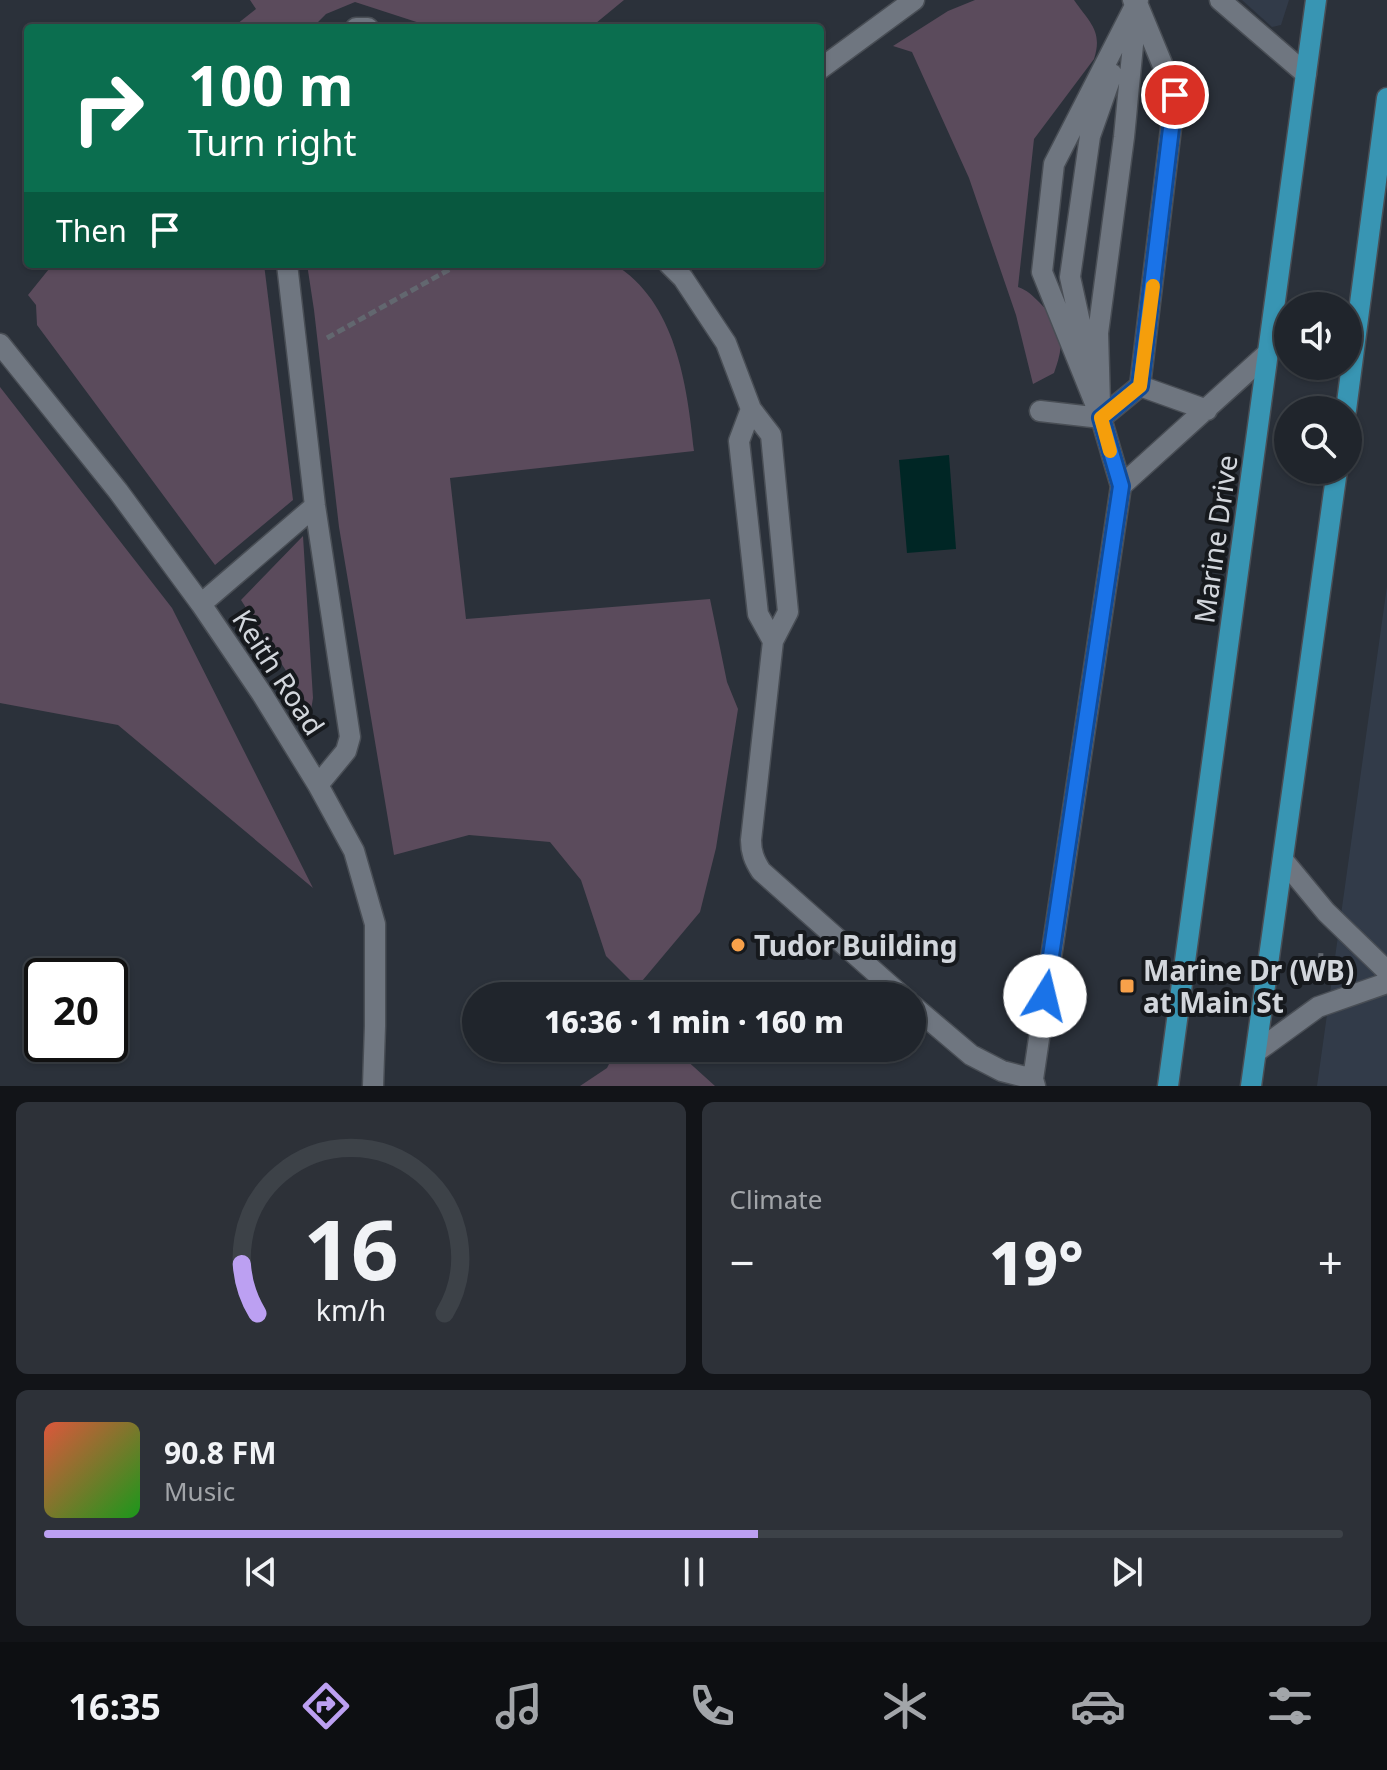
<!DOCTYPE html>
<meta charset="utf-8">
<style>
:root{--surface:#20252c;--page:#2d3138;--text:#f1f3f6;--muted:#a2a5a9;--line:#3d4248;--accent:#bca0f2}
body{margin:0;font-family:"Noto Sans",sans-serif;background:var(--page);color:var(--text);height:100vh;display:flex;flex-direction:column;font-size:30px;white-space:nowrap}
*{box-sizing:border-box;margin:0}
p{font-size:26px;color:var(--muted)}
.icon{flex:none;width:44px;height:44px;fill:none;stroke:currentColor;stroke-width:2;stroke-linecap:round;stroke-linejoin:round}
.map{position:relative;height:1086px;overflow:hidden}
.panel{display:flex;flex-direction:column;gap:16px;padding:16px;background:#121418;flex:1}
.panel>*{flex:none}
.top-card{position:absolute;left:24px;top:24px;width:800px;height:244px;border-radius:8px;box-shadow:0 2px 6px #0004,0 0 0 2px var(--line);background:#0b6e4f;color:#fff;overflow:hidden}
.fabs{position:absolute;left:1274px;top:292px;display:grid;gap:16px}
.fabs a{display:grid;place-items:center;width:88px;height:88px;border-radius:50%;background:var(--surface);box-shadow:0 2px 6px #0004,0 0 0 2px var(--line);font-size:40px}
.speed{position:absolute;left:24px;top:958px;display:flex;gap:16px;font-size:40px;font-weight:700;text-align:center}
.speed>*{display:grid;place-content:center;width:104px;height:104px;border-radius:50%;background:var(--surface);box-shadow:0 2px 6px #0004,0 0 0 2px var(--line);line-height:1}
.speed .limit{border:4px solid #111;border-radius:12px;background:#fff;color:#111}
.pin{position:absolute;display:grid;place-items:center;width:68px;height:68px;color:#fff;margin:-34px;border:4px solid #fff;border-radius:50%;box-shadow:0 2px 8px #0007}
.me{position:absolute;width:88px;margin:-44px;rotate:9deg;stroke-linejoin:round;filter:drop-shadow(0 0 6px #0008)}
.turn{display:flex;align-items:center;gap:28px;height:168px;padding:0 32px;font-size:36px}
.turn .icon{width:104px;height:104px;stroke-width:2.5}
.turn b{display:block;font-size:56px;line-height:68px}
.then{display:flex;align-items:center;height:76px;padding:0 32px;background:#0003;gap:16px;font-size:30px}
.big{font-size:60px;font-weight:800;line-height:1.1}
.panel .tile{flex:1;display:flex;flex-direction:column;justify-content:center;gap:12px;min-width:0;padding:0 28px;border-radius:12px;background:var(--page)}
.panel .dial{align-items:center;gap:0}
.dial svg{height:208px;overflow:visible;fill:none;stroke:var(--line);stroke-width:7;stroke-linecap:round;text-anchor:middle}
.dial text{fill:var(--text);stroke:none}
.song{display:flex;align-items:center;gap:24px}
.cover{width:96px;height:96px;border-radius:12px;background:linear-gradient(135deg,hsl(10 70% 55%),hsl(120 70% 35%))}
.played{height:8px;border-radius:4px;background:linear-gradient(90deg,var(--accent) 55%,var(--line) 55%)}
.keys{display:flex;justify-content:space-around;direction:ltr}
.heat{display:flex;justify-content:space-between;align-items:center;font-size:44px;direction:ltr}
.panel .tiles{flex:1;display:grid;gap:16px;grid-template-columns:1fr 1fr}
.tile:last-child{grid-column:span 2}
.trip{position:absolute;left:462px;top:982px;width:464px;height:80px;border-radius:40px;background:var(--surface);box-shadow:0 2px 6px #0004,0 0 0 2px var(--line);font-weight:800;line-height:80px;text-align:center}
.dock{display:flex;height:128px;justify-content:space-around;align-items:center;background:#0d0f12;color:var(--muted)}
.dock .icon{width:56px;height:56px}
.dock .selected{color:var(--accent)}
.dock b{font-size:36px;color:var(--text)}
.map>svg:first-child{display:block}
.built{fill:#323b49}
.green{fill:#5b4b5c}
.water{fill:#002625}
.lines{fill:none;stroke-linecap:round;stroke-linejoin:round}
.minor-casing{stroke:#494e55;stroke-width:23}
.major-casing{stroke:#494e55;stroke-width:23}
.path{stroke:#62676f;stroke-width:5;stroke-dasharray:8 4;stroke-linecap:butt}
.minor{stroke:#6f7680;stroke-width:20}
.major{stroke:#3895b3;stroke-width:20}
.route-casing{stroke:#114b97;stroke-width:20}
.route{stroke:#1a73e8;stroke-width:14}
.slow{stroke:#f59e0b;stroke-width:14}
.poi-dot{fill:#f8a14a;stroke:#16191d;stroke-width:3}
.labels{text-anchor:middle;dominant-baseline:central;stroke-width:8;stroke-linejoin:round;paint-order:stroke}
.street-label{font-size:28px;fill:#d2d6dc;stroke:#16191d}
.poi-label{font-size:28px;font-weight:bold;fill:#d2d6dc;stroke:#16191d;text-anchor:start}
</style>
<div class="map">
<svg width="1387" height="1086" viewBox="0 0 1387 1086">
<rect width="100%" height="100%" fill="#2b313a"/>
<path class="built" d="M 1242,0 L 1289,0 L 1281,25 L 1272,27 Z
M 1387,586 L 1387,1086 L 1317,1086 Z"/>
<path class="green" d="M 250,0 L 624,0 L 590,28 L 435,28 L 355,2 L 326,14 L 312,28 L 232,28 L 256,9 Z
M 975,0 L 1074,0 C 1090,23 1103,31 1094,59 L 1034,139 L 1018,287 C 1027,290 1032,295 1039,302 C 1063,326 1066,340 1054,373 L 1033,384 L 1016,315 L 969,178 L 912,52 L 893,46 L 948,11 Z
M 53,264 L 264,264 L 293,500 L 215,565 L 37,325 L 36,305 L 28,295 Z
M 307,264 L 614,264 C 676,302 687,384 694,451 L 450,478 L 466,619 L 710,599 L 727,682 L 738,709 L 716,848 L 700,912 L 637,987 L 606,956 L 581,880 L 550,842 L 469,835 L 394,855 L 339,527 L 314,310 Z
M 0,387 L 172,608 L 313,888 L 118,725 L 0,703 Z
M 303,536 L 313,698 L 311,710 L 241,600 Z
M 617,1048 L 673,1048 L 715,1086 L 580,1086 L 607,1068 Z"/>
<path class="water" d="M 949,455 L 956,549 L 907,553 L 899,460 Z"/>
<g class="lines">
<g class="minor-casing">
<path id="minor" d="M 1133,0 L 1137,3 L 1175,95 L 1140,386 L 1207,410
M 1220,0 L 1306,74
M 356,28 L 368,28
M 820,69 L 914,0
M 287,264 L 315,506 L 350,737 L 346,751 L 318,785
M 669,264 L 683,278 L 726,343 L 751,409 L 771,435 L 788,612 L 773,641 L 751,840 C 751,852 754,860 761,871 L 902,996
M 0,344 L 118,491 L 201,604 L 262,694 L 318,785 L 354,851 L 375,924 L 375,1026 L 373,1086
M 1088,359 L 1070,277 L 1090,136 L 1112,74
M 1100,404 L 1098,333 L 1124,137 L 1136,14
M 751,409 L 739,441 L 758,614 L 773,641
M 1101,418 L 1042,272 L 1054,164 L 1138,0
M 1101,418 L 1140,386
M 1121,486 L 1268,353
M 201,604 L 315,506
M 1283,860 L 1326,912 L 1387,971
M 912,1005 L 971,1055 L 1002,1071 L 1033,1079
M 1256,1052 L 1318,1007 L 1387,983
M 1035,1086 L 1033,1079 L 1121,486 L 1101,418 L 1040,411"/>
</g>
<g class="major-casing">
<path id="major" d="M 1346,410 L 1387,98
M 1168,1086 L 1316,0
M 1251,1086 L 1337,470"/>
</g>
<path class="path" d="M 327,338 L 459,264
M 1320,973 L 1321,951"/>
<use href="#minor" class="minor"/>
<use href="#major" class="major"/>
</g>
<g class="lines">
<g class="route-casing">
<path id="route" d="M 1045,996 L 1121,486 L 1101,418 L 1140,386 L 1175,95"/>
</g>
<use href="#route" class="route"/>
<path class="slow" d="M 1110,451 L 1101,418 L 1140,386 L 1153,286"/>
</g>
<g class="poi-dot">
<circle cx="738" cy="945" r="8"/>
<rect x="1119" y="978" width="16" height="16" rx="4"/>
</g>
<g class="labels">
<g class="street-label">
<text transform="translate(1215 539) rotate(-82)">Marine Drive</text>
<text transform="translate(279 672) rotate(57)">Keith Road</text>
</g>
<g class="poi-label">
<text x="754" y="945">Tudor Building</text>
<text x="1143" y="970">Marine Dr (WB)<tspan x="1143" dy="32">at Main St</tspan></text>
</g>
</g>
</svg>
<div class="fabs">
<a><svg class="icon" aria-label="sound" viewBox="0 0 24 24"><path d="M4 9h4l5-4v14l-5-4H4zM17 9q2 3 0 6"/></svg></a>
<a><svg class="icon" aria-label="search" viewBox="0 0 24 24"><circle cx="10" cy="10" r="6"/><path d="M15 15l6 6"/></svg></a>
</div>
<div class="speed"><div class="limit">20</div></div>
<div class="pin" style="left:1175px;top:95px;background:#d93025"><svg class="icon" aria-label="arrive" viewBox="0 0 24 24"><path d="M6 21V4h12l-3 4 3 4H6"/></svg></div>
<svg class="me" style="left:1045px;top:996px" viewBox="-20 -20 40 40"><circle r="19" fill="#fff"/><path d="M0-13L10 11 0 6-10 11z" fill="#1a73e8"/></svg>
<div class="trip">16:36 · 1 min · 160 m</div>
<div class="top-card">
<div class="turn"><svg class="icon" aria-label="right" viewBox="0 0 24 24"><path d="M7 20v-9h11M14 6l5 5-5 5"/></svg><div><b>100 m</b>Turn right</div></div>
<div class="then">Then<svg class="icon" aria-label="arrive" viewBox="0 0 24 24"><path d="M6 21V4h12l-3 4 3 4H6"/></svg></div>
</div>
</div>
<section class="panel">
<div class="tiles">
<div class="tile dial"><svg viewBox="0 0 100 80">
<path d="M14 69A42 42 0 1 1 86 69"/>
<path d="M14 69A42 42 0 0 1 8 50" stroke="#bca0f2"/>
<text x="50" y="56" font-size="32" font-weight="700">16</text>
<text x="50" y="72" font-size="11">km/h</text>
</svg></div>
<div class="tile"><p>Climate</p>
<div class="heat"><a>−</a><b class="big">19°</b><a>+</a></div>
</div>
<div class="tile">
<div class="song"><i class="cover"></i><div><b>90.8 FM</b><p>Music</p></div></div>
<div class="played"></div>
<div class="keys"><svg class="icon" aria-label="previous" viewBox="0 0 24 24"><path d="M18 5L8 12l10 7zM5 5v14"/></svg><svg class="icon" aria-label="pause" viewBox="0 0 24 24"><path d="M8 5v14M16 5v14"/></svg><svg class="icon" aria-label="next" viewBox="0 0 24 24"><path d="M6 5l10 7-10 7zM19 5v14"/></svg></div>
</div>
</div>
</section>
<nav class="dock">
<b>16:35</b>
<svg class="icon selected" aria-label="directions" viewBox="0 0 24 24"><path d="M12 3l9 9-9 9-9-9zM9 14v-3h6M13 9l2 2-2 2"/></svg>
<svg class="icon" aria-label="music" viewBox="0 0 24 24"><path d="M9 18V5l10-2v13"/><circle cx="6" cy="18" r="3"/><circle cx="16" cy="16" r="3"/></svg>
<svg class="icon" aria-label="phone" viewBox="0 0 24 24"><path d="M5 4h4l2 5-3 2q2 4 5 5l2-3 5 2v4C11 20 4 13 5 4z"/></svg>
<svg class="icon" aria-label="climate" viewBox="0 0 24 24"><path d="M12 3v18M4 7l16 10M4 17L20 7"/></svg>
<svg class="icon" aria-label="car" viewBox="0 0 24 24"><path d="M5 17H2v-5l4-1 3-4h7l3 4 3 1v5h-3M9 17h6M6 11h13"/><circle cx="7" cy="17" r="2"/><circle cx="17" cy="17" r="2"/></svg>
<svg class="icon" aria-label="filters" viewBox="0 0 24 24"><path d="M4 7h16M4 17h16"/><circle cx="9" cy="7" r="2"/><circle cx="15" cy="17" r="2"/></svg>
</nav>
